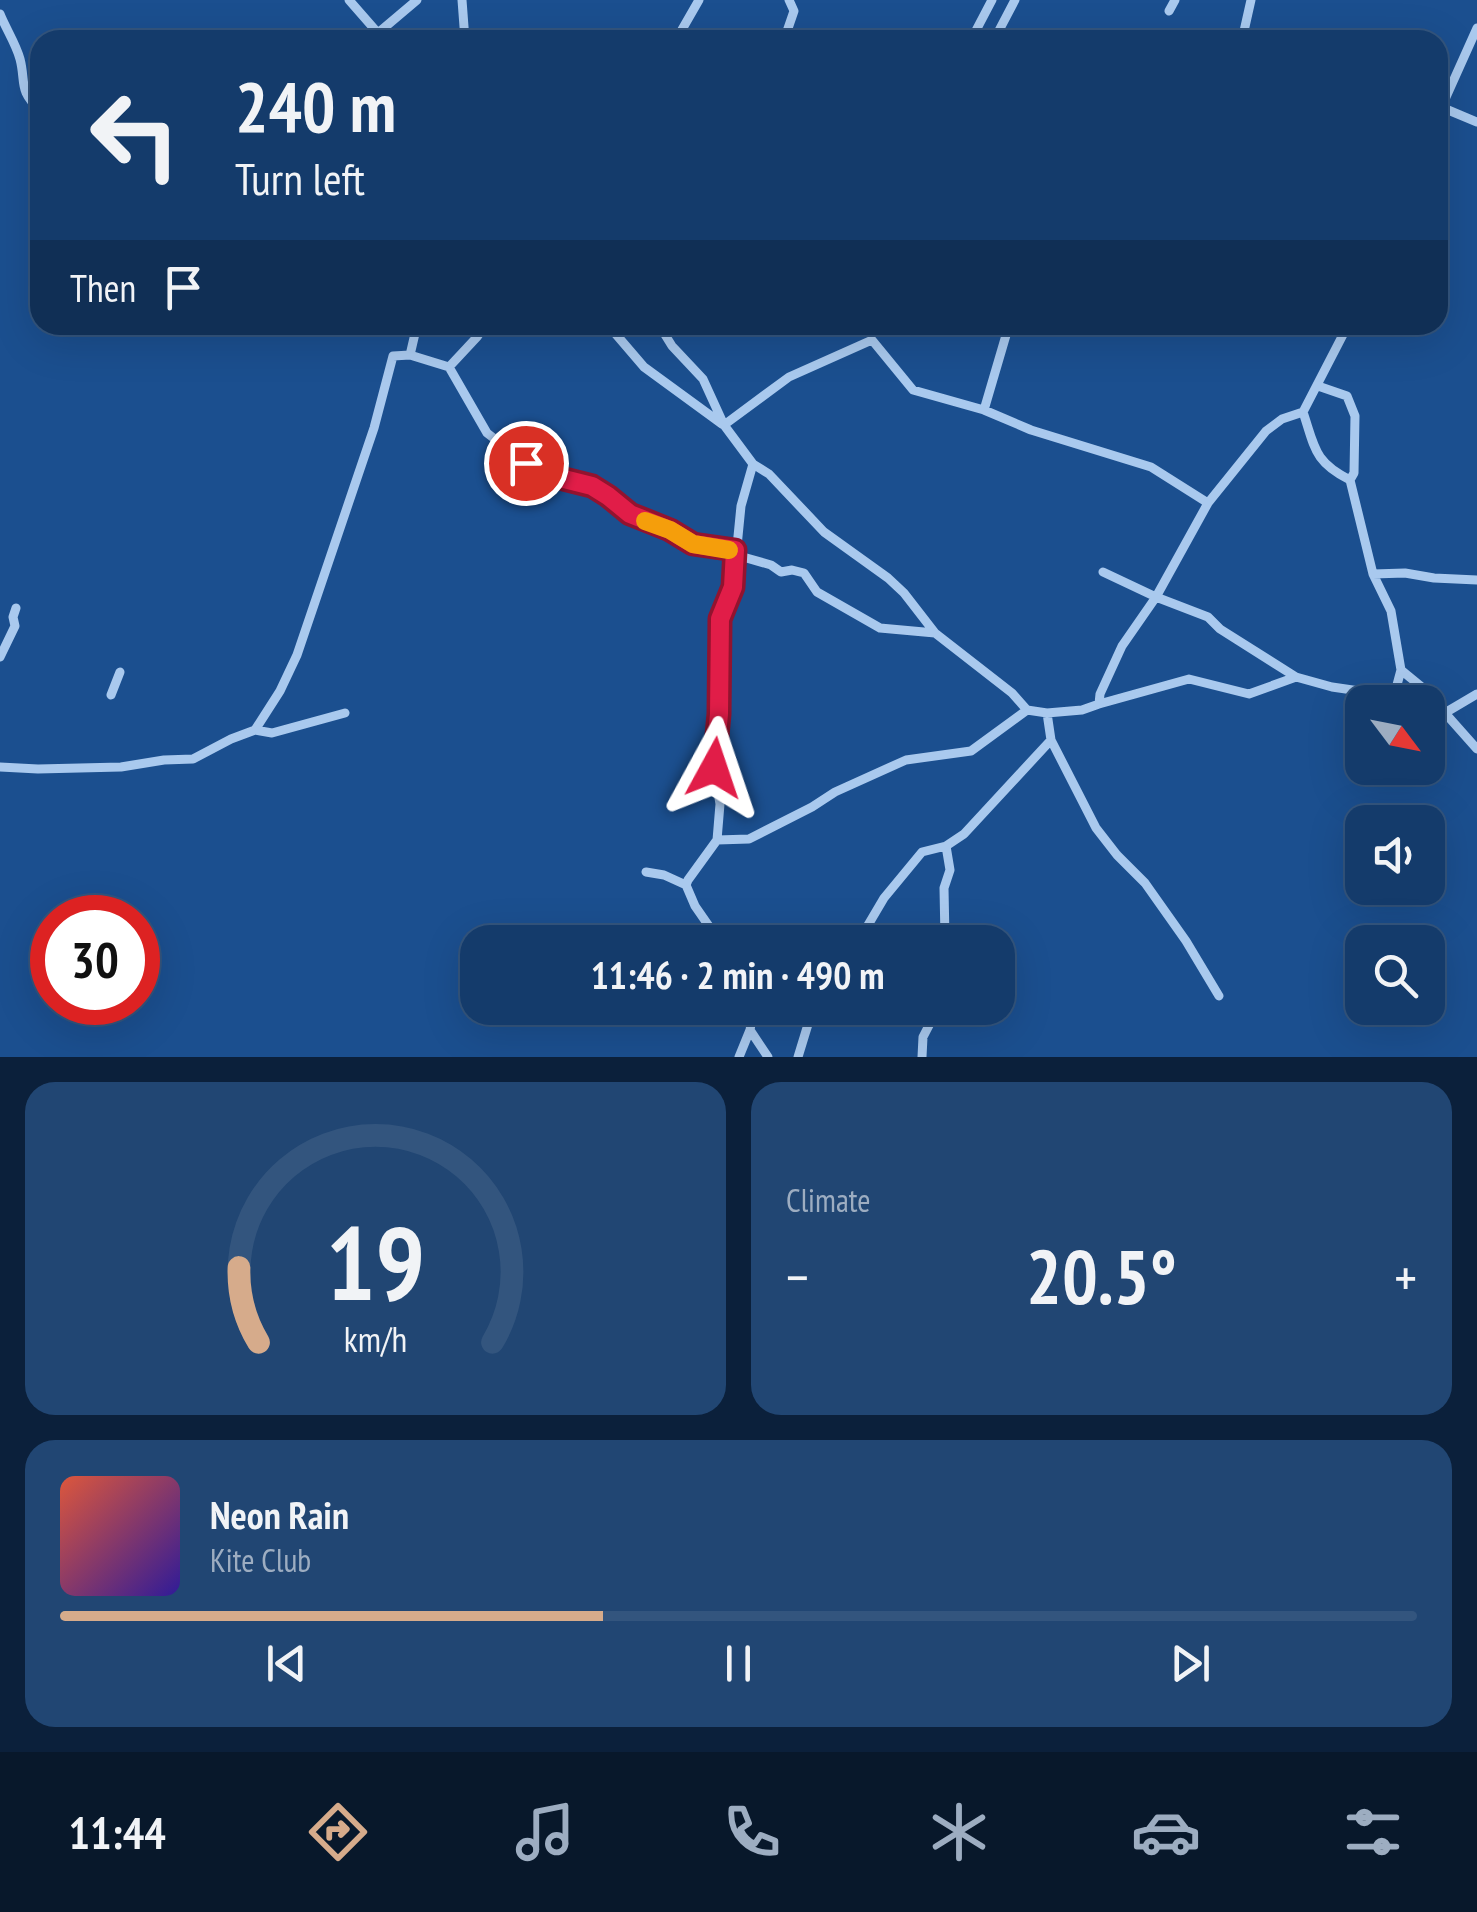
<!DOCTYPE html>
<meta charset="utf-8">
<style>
:root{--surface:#143b6b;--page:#214673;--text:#f1f3f6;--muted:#9dadc1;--line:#33557e;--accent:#d6ab8b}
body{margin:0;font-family:"PT Sans Narrow",sans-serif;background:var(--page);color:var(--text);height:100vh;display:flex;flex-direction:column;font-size:38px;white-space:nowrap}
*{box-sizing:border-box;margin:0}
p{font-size:32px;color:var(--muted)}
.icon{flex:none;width:55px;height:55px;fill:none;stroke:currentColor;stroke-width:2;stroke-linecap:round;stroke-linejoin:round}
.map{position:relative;height:1057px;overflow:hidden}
.drawer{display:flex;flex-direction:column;gap:25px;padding:25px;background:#0b203b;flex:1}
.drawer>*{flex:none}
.top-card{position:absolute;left:30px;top:30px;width:1418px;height:305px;border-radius:30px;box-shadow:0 10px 40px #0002,0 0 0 2px var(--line);background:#143b6b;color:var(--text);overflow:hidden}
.needle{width:65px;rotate:122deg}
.fabs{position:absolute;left:1345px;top:685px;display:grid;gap:20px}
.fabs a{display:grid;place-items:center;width:100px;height:100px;border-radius:20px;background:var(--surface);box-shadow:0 10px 40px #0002,0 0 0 2px var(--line);font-size:50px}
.speed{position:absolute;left:30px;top:895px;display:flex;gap:20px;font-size:50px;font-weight:700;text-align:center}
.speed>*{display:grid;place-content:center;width:130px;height:130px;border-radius:50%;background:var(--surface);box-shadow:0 10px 40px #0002,0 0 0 2px var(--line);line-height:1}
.speed .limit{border:15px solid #d22;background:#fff;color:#111}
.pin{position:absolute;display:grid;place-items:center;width:85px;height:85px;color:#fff;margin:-42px;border:5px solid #fff;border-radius:50%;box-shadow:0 2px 10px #0007}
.me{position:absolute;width:110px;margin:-55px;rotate:5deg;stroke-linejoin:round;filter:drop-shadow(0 0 8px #0008)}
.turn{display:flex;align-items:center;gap:35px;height:210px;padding:0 40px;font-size:45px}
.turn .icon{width:130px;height:130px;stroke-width:2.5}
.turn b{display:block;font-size:70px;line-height:85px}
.then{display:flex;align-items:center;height:95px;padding:0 40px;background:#0003;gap:20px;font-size:38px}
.big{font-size:75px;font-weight:700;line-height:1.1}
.drawer .widget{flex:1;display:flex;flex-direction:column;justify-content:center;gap:15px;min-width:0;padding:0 35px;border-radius:30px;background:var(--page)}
.drawer .dial{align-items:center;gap:0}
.dial svg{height:260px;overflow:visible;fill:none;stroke:var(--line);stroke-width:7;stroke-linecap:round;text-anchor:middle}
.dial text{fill:var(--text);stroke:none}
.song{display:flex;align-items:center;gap:30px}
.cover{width:120px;height:120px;border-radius:15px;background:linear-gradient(135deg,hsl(10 70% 55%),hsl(250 70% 35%))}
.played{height:10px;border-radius:5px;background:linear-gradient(90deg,var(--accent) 40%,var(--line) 40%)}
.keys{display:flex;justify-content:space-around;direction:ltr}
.heat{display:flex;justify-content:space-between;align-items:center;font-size:55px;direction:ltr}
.drawer .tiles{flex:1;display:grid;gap:25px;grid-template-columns:1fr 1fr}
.widget:last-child{grid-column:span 2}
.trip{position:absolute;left:460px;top:925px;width:555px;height:100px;border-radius:30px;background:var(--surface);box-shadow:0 10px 40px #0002,0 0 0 2px var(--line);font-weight:700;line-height:100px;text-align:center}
.dock{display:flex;height:160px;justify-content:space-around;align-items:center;background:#08182b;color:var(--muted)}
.dock .icon{width:70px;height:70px}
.dock .current{color:var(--accent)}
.dock b{font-size:45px;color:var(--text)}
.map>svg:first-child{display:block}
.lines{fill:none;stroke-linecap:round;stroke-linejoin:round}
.minor{stroke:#a9c9ee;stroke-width:9}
.route-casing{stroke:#92132f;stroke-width:25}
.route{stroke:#e11d48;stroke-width:18}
.slow{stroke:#f59e0b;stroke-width:18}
</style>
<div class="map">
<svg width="1477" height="1057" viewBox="0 0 1477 1057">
<rect width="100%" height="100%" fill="#1b4f8f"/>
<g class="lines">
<path class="minor" d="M 349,0 L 384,40
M 462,0 L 465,40
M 1169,11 L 1175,0
M 0,14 C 6,29 16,44 20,59 C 26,82 18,91 40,110
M 366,40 L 378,33 L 417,0
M 676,40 L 699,0
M 784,40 L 794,11 L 789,0
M 971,40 L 992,0
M 994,40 L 1015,0
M 1242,40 L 1251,0
M 1441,107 L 1477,122
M 1438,115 L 1477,28
M 608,325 L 644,367 L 722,424
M 659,325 L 672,346 L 703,379 L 724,425 L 753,464 L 769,474 L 824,532 L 888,578 L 904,593 L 935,633 L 1012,693 L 1027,710 L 1047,713 L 1082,710 L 1099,704 L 1189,679 L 1249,694 L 1296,677
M 872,340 L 913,390 L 984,410 L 1031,430 L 1151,467 L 1208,503
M 410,355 L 417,325
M 449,367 L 477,337 L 485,325
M 1318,386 L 1347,396 L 1355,416 L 1354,473 L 1350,480 L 1373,574 L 1391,611 L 1401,670 L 1440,702 L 1445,713 L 1477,749
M 984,410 L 1009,325
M 1303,412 C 1315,448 1314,462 1350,480
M 724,425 L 789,377 L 872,340
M 1103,572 L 1156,597 L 1208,617 L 1220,629 L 1296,677 L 1332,687 L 1394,696 L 1401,670
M 1373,574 L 1405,573 L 1434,578 L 1477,580
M 0,657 L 15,626 L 13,617 L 16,608
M 111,695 L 120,672
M 1099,704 L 1100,694 L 1122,646 L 1156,597 L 1208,503 L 1266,431 L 1282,419 L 1303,412 L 1348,325
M 1047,713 L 1051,740 L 1096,828 L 1117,855 L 1145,883 L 1186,941 L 1219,996
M 1428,718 L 1438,717 L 1477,694
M 255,730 L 272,733 L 345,713
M 0,767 L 38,769 L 121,767 L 164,760 L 193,759 L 231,739 L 255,730 L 280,691 L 297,655 L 374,428 L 393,356 L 410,355 L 449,367 L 487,433 L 526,463 L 564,479 L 592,486 L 608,496 L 630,514 L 642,520 L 660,525 L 693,545 L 735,550 L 743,557 L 771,565 L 781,572 L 792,570 L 804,573 L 817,592 L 880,628 L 935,633
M 717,840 L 749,839 L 812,807 L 835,792 L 906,760 L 971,751 L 1027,710
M 946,846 L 950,870 L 944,888 L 945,939 L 946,942
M 646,872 L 664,875 L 686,885 L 695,906 L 720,942
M 686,885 L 688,880 L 717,840 L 720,804 L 714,768 L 719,714 L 720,619 L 733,587 L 741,506 L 753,464
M 858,942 L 884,898 L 922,852 L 946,846 L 964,834 L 1051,740
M 754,1008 L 750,1030 L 768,1057
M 739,1057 L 750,1030
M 798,1057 L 813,1008
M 922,1057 L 923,1037 L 938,1008"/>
</g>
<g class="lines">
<g class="route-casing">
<path id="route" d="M 526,463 L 564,479 L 592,486 L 608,496 L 630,514 L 670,530 L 693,544 L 735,550 L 733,587 L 720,619 L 719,714 L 714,768"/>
</g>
<use href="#route" class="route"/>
<path class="slow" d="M 645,521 L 670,530 L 693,544 L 729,550"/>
</g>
</svg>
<div class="fabs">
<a><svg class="needle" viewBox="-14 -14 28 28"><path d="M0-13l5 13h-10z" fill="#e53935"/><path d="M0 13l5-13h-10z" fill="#9dadc1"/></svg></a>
<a><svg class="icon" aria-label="sound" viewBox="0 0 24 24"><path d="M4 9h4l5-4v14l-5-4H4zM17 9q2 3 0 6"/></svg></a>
<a><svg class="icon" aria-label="search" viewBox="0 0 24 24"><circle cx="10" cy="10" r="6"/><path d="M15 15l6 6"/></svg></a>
</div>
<div class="speed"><div class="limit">30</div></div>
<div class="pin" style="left:526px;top:463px;background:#d93025"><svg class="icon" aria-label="arrive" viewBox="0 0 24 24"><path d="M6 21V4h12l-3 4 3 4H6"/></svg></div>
<svg class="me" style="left:714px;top:768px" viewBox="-20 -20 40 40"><path d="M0-17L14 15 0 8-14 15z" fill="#e11d48" stroke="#fff" stroke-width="4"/></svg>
<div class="trip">11:46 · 2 min · 490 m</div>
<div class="top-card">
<div class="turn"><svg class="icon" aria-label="left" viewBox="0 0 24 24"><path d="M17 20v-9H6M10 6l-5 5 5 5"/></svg><div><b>240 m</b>Turn left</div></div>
<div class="then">Then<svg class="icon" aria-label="arrive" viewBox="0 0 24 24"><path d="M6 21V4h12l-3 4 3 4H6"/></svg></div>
</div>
</div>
<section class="drawer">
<div class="tiles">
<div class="widget dial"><svg viewBox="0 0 100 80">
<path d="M14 69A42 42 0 1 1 86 69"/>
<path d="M14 69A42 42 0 0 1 8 46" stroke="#d6ab8b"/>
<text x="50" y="56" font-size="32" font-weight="700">19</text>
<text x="50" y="72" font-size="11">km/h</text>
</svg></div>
<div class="widget"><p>Climate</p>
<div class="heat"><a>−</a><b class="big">20.5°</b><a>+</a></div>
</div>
<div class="widget">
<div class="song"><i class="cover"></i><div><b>Neon Rain</b><p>Kite Club</p></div></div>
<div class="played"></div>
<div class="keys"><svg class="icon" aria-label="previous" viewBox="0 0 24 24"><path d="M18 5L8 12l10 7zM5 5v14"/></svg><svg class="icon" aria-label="pause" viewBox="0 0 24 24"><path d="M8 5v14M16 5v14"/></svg><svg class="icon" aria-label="next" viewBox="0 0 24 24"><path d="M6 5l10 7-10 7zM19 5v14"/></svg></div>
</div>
</div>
</section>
<nav class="dock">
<b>11:44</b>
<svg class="icon current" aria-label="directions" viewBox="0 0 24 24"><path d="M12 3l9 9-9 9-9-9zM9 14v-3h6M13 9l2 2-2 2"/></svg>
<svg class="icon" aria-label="music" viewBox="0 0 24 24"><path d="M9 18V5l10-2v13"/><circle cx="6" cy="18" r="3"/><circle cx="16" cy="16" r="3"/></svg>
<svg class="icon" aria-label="phone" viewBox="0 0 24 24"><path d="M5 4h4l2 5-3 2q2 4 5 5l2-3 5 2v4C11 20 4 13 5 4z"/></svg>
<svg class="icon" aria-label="climate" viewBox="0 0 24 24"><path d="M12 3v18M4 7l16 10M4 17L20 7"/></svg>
<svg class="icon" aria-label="car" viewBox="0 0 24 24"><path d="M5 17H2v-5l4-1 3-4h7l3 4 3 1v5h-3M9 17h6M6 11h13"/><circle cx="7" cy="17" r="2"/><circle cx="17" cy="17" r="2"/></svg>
<svg class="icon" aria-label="filters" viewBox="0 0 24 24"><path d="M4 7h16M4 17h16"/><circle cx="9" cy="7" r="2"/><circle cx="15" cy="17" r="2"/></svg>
</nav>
